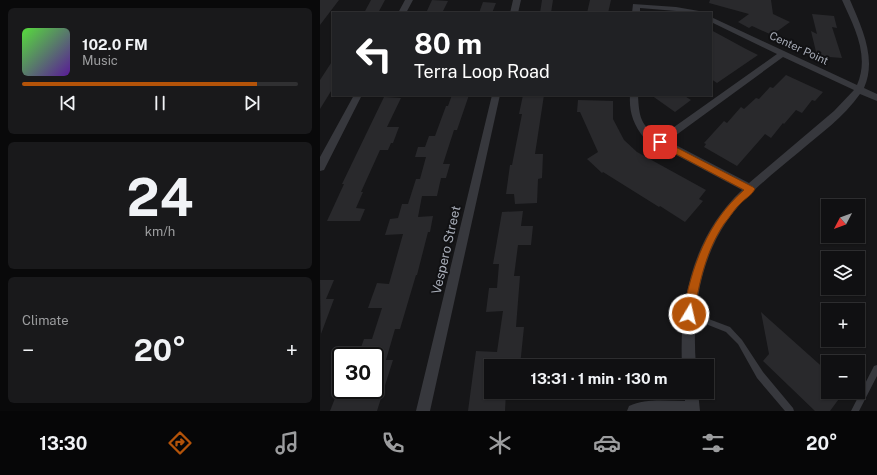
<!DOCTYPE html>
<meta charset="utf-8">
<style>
:root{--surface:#101012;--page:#19191b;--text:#f1f3f6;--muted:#9c9d9f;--line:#303032;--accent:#b45309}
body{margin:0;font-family:"Public Sans",sans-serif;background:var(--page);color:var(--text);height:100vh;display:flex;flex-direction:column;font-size:15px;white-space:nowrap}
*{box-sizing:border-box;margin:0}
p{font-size:13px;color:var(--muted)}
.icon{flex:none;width:22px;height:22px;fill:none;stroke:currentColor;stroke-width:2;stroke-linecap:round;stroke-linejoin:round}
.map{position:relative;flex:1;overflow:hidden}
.drawer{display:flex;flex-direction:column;gap:8px;padding:8px;background:#09090a;width:320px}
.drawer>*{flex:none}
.top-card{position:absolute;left:12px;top:12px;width:380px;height:84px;border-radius:0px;box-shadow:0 1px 3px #0004,0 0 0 1px var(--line);background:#202124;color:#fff;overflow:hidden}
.needle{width:26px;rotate:229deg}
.tools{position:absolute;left:501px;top:199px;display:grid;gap:8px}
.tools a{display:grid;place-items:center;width:44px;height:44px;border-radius:0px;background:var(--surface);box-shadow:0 1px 3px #0004,0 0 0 1px var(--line);font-size:20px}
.speed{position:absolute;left:12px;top:347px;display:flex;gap:8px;font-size:20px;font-weight:700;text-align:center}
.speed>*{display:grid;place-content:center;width:52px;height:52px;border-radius:50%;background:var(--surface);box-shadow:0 1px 3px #0004,0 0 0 1px var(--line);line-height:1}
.speed .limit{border:2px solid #111;border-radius:6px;background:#fff;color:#111}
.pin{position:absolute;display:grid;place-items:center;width:34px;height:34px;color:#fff;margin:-17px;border-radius:8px;box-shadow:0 2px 6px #0006}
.me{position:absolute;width:44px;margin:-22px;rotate:9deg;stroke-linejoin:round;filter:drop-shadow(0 0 3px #0008)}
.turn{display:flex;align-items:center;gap:14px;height:84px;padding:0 16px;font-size:18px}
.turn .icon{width:52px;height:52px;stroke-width:2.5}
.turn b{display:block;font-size:28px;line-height:34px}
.big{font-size:30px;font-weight:700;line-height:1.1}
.drawer .card{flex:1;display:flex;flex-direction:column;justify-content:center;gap:6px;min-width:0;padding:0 14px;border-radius:6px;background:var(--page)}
.drawer .dial{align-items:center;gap:0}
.dial b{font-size:52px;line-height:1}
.song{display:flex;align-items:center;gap:12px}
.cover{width:48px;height:48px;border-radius:6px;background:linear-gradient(135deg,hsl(110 70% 55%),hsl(270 70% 35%))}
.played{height:4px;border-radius:2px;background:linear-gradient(90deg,var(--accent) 85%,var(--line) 85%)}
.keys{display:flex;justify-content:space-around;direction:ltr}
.heat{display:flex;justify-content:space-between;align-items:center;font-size:22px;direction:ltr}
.trip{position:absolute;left:164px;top:359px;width:230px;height:40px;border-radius:0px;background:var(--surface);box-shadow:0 1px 3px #0004,0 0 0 1px var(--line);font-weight:700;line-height:40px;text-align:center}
.menu{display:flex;height:64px;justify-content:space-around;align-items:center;background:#060607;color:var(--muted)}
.menu .icon{width:28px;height:28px}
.menu .on{color:var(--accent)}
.menu b{font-size:18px;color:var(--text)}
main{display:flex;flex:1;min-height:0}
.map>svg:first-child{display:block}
.building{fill:#29292c}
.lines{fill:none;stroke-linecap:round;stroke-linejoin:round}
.lane{fill:#37383d;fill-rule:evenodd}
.street{fill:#37383d;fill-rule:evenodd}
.route{fill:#b45309;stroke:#753606}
.labels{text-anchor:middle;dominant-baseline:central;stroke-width:4;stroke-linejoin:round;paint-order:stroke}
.far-street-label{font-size:11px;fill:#a8adb8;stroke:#111113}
.street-label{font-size:13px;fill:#a8adb8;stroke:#111113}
</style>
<main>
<section class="drawer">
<div class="card">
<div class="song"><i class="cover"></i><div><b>102.0 FM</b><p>Music</p></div></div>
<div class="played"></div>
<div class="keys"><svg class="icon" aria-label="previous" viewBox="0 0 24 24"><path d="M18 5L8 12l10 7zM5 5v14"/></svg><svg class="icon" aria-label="pause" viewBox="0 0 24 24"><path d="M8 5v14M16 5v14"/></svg><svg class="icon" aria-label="next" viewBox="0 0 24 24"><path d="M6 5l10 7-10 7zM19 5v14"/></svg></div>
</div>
<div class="card dial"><b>24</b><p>km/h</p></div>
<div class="card"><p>Climate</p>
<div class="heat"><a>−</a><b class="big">20°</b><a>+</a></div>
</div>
</section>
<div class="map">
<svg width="557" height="411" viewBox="0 0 557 411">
<rect width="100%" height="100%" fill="#161618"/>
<path class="building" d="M 0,0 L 19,0 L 0,25 Z
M 51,0 L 65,0 L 58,13 L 44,13 Z
M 112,0 L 128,1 L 122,13 L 106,13 Z
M 222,0 L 233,0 L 231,13 L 220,13 Z
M 270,0 L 291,0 L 288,13 L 267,13 Z
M 390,0 L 451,0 L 453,14 L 470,22 L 452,35 L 432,26 L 429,28 L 418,22 L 429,14 L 389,3 Z
M 163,2 L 176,3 L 172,13 L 159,13 Z
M 492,14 L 514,16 L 517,28 L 512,27 L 522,58 L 497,56 L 491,31 L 497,34 Z
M 391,30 L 426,49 L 438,55 L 397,83 L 391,79 Z
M 13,60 L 13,88 L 0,109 L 0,80 Z
M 466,75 L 503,92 L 495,101 L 492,100 L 482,113 L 476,110 L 464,124 L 463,123 L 451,138 L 445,134 L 417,166 L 384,147 L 386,144 L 384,143 L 404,121 L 407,123 L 421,107 L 424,109 L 436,98 L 439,99 L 450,87 L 453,88 Z
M 132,95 L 149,95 L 137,130 L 134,130 L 123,164 L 130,164 L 126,178 L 121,178 L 117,196 L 102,196 L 98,217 L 113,216 L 110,232 L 108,232 L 97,275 L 96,275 L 80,329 L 75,329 L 66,360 L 73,360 L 57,411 L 10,411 L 17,393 L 55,394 L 55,356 L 38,356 L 44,339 L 52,339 L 62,308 L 48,308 L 57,283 L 69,284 L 83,234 L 65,235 L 70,219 L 78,218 L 82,204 L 88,204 L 96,179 L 100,179 L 106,157 L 95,157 L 98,147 L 105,147 L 109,136 L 115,136 L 126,106 L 128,106 Z
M 203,95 L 224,95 L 215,154 L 223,154 L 222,178 L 218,179 L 217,203 L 195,204 L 194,194 L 186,194 L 190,165 L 192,165 L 202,114 L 199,114 Z
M 331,95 L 363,95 L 371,100 L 355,112 Z
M 64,97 L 81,98 L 67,127 L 79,127 L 73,143 L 71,143 L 68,150 L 60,150 L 41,192 L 43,192 L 36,208 L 45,209 L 40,221 L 7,221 L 24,184 L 22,184 Z
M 258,100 L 293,101 L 293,119 L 304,140 L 317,152 L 386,190 L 379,199 L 383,201 L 365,222 L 340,206 L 339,207 L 283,172 L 282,173 L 267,159 L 278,152 L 260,112 L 257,112 Z
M 203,211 L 201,226 L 213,226 L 211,245 L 198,245 L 194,276 L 200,276 L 196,327 L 204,327 L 200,366 L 171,366 L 171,392 L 186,392 L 185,411 L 148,411 L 156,351 L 177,352 L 183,311 L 166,312 L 169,288 L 177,288 L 179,264 L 173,264 L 182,212 Z
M 0,280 L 14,280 L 6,299 L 14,299 L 1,334 Z
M 441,312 L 508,372 L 508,392 L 524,392 L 510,411 L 495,411 L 443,361 L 449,354 Z"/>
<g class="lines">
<path class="lane" d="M 370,312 L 410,327 L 422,340 L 443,372 L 473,408 L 474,411 L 465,411 L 437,378 L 418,344 L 406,332 L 368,317 L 367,315 L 368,313 Z
M 557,365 L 557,376 L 539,411 L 531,411 L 554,366 Z"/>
<path class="street" d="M 85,0 L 93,0 L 86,13 L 78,13 Z
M 193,0 L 201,0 L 198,13 L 190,13 Z
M 522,0 L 530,0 C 542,28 557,59 544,88 L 557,94 L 557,101 L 540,94 C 524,117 500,134 479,152 C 454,173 426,194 407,221 C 378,264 372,316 376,366 L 362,366 C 359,300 373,236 422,190 L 324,138 C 313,124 309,112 310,95 L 318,95 C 319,115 320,127 340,137 L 457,54 L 391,22 L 391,17 L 537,85 C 550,55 534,27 522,0 ZM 463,57 L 534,90 L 514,111 L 429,183 L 348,141 Z
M 313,4 L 356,7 L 379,11 L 380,13 L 320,8 L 320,13 L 312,13 Z
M 34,95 L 42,95 L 4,170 L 0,171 L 0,157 Z
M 172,95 L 180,95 L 110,411 L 96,411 Z
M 364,392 L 378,392 L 380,411 L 307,411 L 309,406 C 326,398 346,401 365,401 Z"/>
</g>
<path class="route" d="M 340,139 L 433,187 L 435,189 C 432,195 426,198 422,202 C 415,208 410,217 404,224 C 386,251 379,283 374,314 L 372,318 L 369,320 L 365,318 L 363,314 C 371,268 387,222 424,190 L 337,144 L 336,142 Z"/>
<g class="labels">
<g class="far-street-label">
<text transform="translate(479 48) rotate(25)">Center Point</text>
</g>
<g class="street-label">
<text transform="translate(126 250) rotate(-77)">Vespero Street</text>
</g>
</g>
</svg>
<div class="tools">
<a><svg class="needle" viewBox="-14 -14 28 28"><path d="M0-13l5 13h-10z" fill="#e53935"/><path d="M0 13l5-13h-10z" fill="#9c9d9f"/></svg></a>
<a><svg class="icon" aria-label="layers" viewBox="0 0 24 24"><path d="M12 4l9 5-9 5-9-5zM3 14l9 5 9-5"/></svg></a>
<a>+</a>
<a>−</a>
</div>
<div class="speed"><div class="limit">30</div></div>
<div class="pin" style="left:340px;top:142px;background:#d93025"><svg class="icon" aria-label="arrive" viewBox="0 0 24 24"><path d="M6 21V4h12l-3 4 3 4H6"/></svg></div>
<svg class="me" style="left:369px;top:314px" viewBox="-20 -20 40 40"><circle r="17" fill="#b45309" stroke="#fff" stroke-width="3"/><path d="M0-11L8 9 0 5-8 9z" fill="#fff"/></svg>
<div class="trip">13:31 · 1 min · 130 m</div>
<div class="top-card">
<div class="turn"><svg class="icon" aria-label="left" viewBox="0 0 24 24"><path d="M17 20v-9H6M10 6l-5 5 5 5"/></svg><div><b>80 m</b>Terra Loop Road</div></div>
</div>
</div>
</main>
<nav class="menu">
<b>13:30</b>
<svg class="icon on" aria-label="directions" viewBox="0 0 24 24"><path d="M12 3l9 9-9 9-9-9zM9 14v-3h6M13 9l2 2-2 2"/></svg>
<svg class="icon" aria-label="music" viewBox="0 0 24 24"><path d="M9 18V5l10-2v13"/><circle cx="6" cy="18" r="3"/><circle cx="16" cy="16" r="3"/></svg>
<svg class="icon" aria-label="phone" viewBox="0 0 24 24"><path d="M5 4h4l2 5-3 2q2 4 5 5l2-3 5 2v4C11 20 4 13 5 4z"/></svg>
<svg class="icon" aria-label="climate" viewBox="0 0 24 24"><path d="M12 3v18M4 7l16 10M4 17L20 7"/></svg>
<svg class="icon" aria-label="car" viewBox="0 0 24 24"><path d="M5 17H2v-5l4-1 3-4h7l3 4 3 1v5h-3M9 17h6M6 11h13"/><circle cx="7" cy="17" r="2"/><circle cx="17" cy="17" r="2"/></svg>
<svg class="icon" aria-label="filters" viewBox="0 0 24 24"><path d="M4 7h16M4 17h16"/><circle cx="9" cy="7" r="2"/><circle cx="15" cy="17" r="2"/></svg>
<b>20°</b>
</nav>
